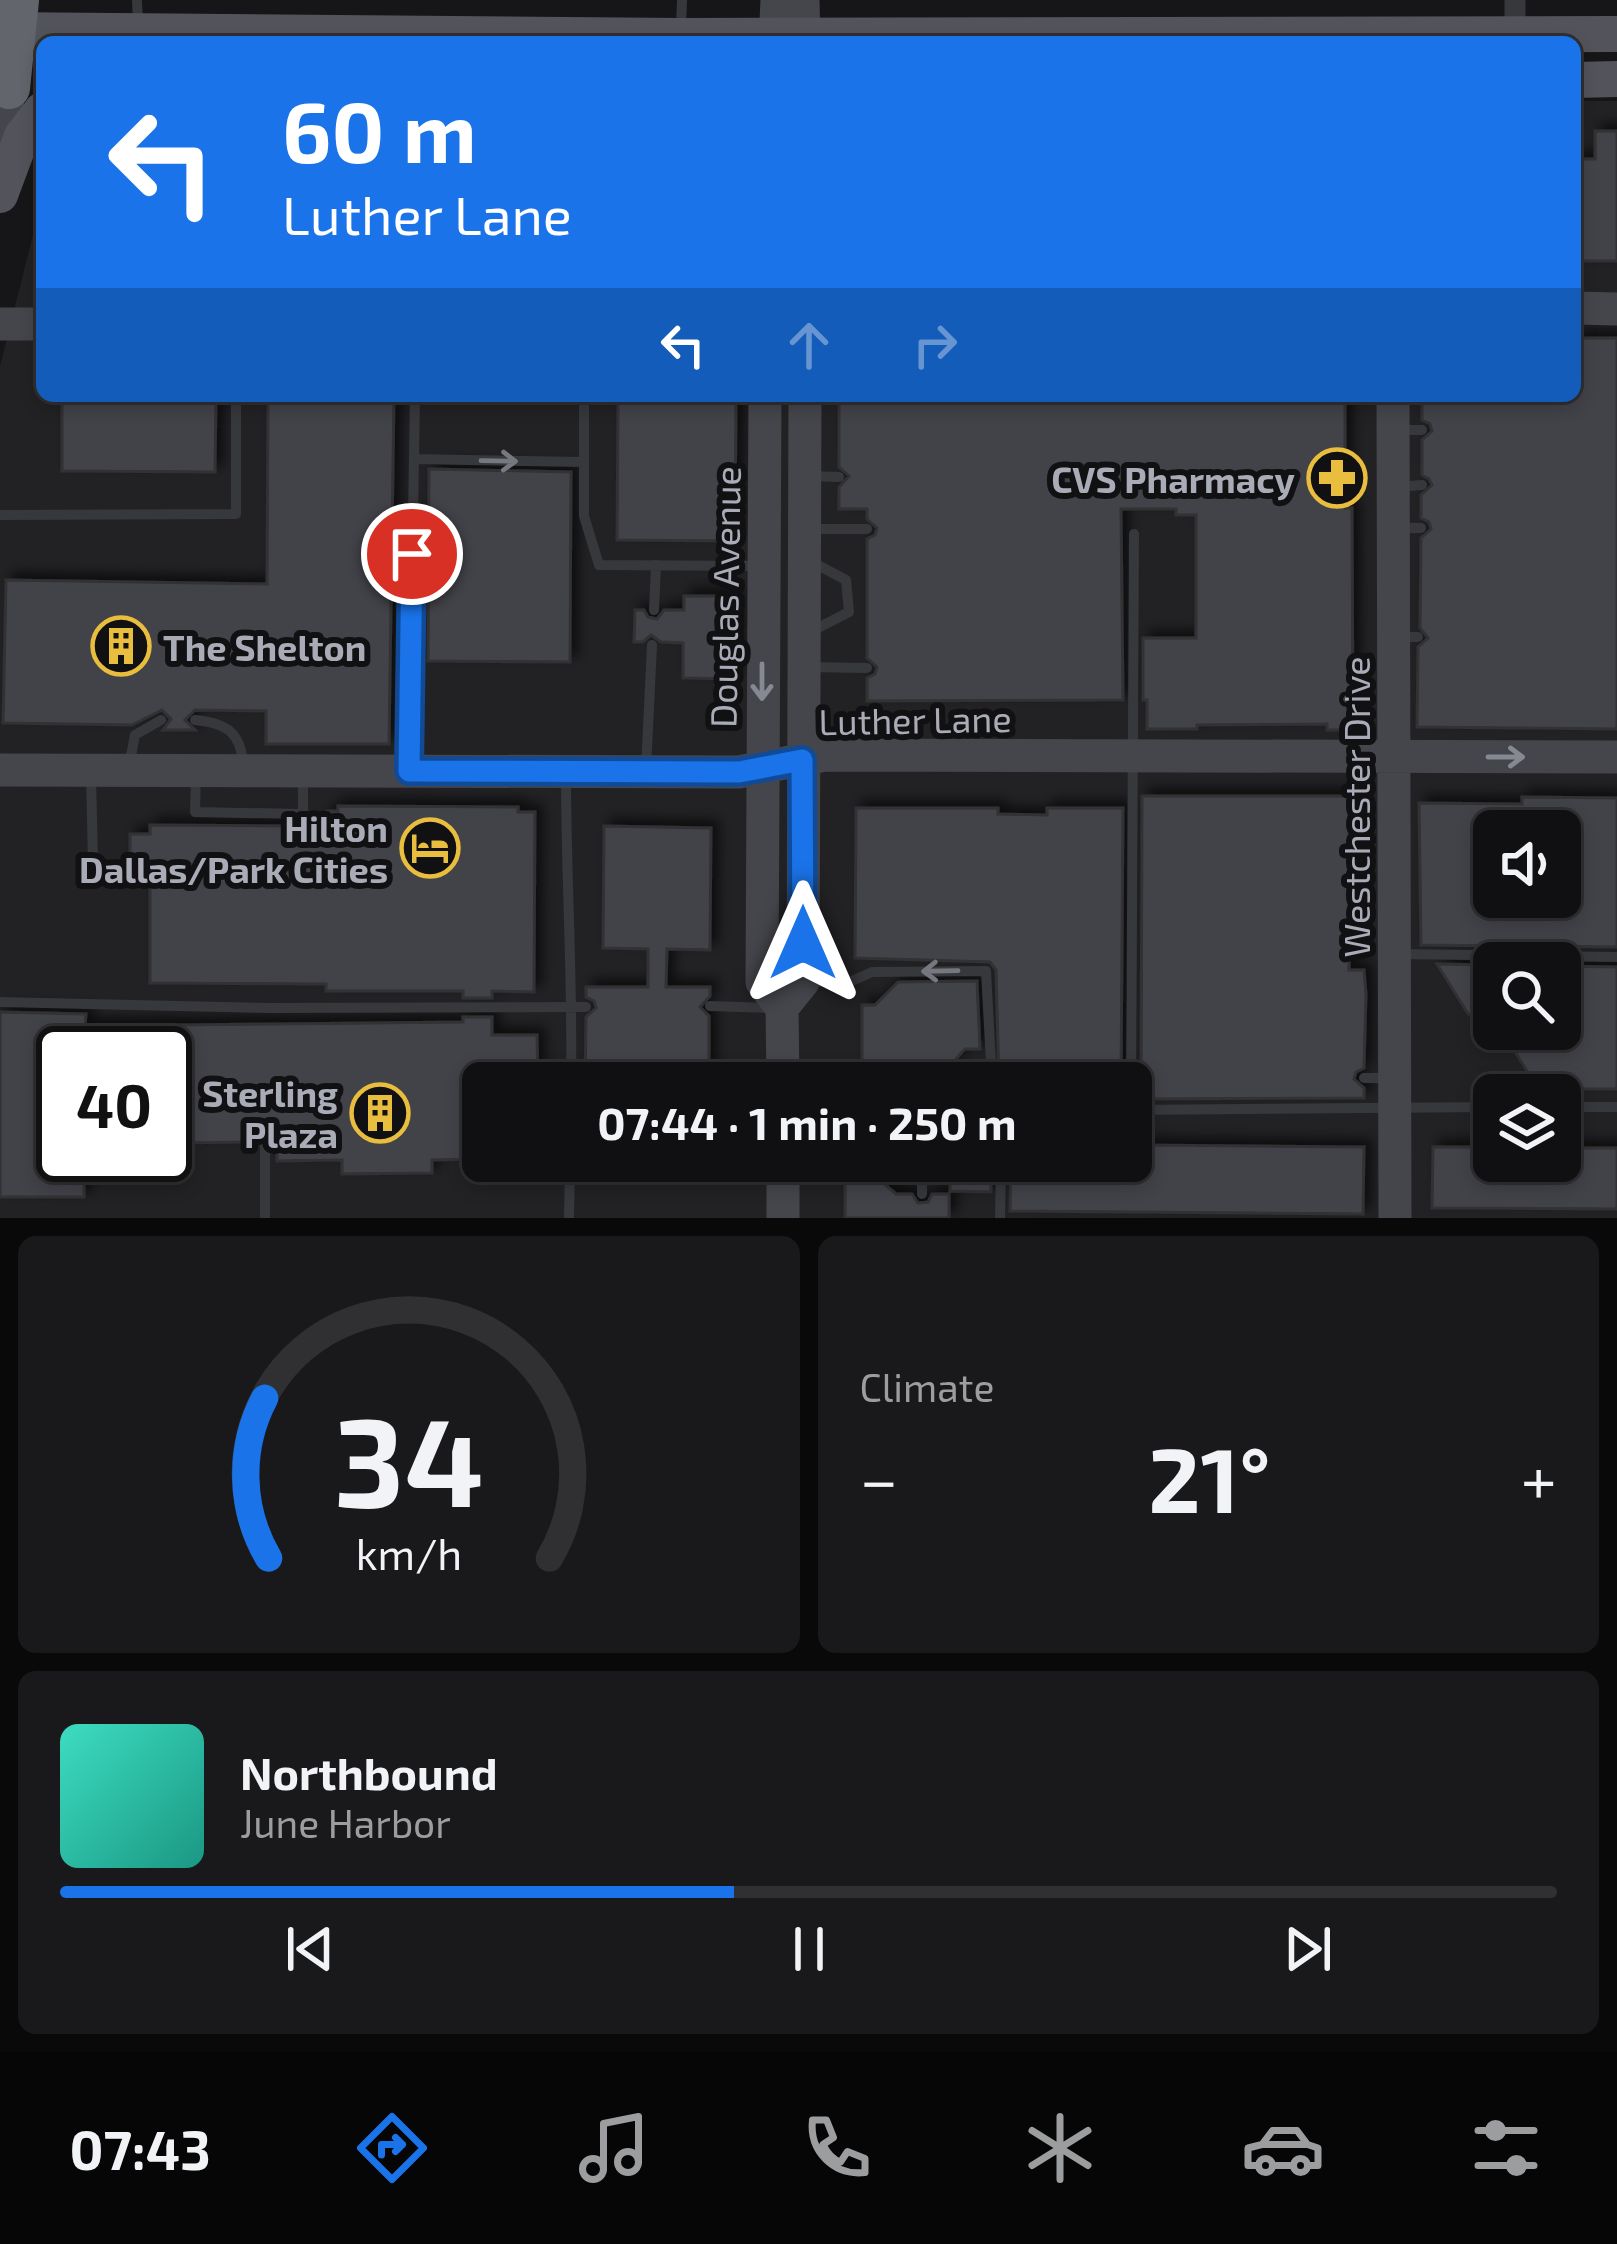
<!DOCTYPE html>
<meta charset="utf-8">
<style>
:root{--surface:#101012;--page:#19191b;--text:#f1f3f6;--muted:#9c9d9f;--line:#303032;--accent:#1a73e8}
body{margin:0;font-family:"Exo 2",sans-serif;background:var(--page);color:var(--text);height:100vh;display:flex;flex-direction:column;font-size:45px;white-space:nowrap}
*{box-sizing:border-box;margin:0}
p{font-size:39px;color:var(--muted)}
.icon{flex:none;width:66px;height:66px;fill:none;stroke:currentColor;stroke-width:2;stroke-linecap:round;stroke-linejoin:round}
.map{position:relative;height:1218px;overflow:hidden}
.sheet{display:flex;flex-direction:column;gap:18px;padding:18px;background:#09090a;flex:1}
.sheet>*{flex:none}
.top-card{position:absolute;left:36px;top:36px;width:1545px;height:366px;border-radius:18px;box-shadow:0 6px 18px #0003,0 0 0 3px var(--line);background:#1a73e8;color:#fff;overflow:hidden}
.tools{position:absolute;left:1473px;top:810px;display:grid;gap:24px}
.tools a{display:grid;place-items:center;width:108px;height:108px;border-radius:18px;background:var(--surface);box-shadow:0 6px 18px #0003,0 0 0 3px var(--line);font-size:60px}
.speed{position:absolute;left:36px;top:1026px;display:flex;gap:24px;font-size:60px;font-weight:700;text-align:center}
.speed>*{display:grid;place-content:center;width:156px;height:156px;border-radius:50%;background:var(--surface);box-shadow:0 6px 18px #0003,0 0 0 3px var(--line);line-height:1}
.speed .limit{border:6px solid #111;border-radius:18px;background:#fff;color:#111}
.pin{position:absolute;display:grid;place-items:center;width:102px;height:102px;color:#fff;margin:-51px;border:6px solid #fff;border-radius:50%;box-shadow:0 3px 12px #0007}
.me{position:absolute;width:132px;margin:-66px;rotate:0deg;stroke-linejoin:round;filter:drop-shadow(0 0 9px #0008)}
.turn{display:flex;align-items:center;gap:42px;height:252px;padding:0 48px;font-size:54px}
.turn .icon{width:156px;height:156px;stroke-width:2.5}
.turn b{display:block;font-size:84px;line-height:102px}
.lanes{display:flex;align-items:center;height:114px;padding:0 48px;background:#0003;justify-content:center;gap:60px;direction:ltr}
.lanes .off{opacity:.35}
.big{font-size:90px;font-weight:700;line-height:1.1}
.sheet .tile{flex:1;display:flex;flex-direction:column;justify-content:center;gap:18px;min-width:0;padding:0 42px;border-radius:18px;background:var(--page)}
.sheet .dial{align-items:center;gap:0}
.dial svg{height:312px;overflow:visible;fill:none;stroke:var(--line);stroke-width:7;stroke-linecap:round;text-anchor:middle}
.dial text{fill:var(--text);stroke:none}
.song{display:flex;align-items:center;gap:36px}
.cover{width:144px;height:144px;border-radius:18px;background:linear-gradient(135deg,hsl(170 70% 55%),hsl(170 70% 35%))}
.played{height:12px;border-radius:6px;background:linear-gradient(90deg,var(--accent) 45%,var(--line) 45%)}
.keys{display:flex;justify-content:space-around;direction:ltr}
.heat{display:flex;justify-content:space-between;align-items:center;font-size:66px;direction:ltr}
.sheet .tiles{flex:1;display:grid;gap:18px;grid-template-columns:1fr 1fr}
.tile:last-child{grid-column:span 2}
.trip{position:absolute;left:462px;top:1062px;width:690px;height:120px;border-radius:18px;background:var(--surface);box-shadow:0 6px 18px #0003,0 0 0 3px var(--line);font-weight:700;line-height:120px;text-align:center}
.tabs{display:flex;height:192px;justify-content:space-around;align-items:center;background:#060607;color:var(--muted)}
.tabs .icon{width:84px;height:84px}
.tabs .selected{color:var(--accent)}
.tabs b{font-size:54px;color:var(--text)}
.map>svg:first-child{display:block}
.built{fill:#222225;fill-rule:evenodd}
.building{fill:#434348;stroke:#303034;stroke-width:3;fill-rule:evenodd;filter:url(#shadow)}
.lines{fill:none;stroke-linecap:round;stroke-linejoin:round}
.lane{stroke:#37383c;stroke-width:10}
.street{stroke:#37383c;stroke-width:21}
.secondary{stroke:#45464c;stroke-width:33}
.primary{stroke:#53545b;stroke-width:36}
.highway{stroke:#63656d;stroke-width:42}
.oneway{stroke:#767880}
.oneway2{stroke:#868892}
.route-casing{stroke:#114b97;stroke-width:30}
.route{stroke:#1a73e8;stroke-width:21}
.labels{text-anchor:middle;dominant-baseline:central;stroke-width:12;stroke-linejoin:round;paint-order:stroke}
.poi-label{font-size:36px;font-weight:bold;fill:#a9acb7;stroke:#111113;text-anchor:end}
.street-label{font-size:36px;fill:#a9acb7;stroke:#111113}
</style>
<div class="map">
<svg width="1617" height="1218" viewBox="0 0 1617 1218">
<defs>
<filter id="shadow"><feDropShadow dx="7" dy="-7" stdDeviation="6" flood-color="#0009"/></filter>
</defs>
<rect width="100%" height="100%" fill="#161618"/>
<path class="built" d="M 1575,101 L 1617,101 L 1617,1218 L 0,1218 L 0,366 L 42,199 L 42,396 L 1575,396 ZM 1494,831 L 1560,831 L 1560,897 L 1494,897 ZM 1494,963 L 1560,963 L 1560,1029 L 1494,1029 ZM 63,1053 L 165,1053 L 165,1155 L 63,1155 ZM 483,1083 L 1131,1083 L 1131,1161 L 483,1161 ZM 1494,1095 L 1560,1095 L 1560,1161 L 1494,1161 Z"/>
<path class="building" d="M 1595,131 L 1617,131 L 1617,261 L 1575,261 L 1575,159 L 1595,159 Z
M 1575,338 L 1617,338 L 1617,729 L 1417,727 L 1418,647 L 1428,638 L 1420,628 L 1421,538 L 1431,529 L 1429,522 L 1421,518 L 1421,495 L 1432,485 L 1429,479 L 1422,475 L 1422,440 L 1432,431 L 1430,424 L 1422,420 L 1422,396 L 1575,396 Z
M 62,396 L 216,396 L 215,472 L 62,471 Z
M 268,396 L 394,396 L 389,744 L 266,744 L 266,711 L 195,710 L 185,720 L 195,730 L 163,730 L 171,719 L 162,710 L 132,725 L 3,723 L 6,580 L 267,584 Z
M 618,396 L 736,396 L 735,541 L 617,540 Z
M 839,396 L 1345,396 L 1345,508 L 1352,508 L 1353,730 L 1327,730 L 1327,724 L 1197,725 L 1197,729 L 1147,729 L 1147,700 L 1143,700 L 1143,638 L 1196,638 L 1196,515 L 1176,515 L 1176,509 L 1121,509 L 1123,700 L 867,701 L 867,678 L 875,674 L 877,667 L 867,658 L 867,539 L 875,535 L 877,528 L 867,519 L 867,509 L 839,509 L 839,487 L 849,476 L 839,467 Z
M 429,469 L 571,472 L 570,662 L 428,661 Z
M 684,596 L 735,596 L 734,679 L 683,678 L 683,643 L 661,642 L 651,635 L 643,642 L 634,642 L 635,610 L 644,610 L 648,617 L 657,619 L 664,610 L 684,610 Z
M 1142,796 L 1349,796 L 1349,970 L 1364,970 L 1366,994 L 1364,1068 L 1356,1072 L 1354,1079 L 1364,1088 L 1364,1098 L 1141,1099 Z
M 1522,797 L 1617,798 L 1617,947 L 1421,945 L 1419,803 L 1522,804 ZM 1494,831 L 1560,831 L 1560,897 L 1494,897 Z
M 338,806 L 518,807 L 518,812 L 535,812 L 534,992 L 492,991 L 492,998 L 463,998 L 463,991 L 326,991 L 326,984 L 150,983 L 150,876 L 130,876 L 130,834 L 150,834 L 150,825 L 293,826 L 297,834 L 304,836 L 313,826 L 326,826 L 327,811 L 338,811 Z
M 856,808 L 998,808 L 998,814 L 1047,815 L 1047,808 L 1123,808 L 1121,1083 L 999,1083 L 996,970 L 990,962 L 855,958 Z
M 604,826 L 711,828 L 710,950 L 667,949 L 666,987 L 710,987 L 710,996 L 700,1007 L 709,1016 L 709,1083 L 585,1083 L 586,1017 L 596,1008 L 594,1001 L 586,997 L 586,987 L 648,987 L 648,949 L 603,948 Z
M 1437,964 L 1494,965 L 1494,1037 L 1479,1014 L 1468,1014 Z
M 1560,966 L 1617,967 L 1617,1089 L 1564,1089 L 1564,1080 L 1533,1080 L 1500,1029 L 1560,1029 Z
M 977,981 L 980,1049 L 965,1049 L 937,1080 L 862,1080 L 862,1005 L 875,1005 L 898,982 Z
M 0,1012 L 86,1014 L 85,1026 L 463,1022 L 463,1017 L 492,1017 L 492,1035 L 537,1035 L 538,1083 L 483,1083 L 483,1159 L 432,1160 L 432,1173 L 342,1174 L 342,1160 L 277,1161 L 277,1142 L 266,1132 L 259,1134 L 255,1142 L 165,1143 L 165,1053 L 63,1053 L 63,1155 L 84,1155 L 84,1197 L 0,1197 Z
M 1131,1145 L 1364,1147 L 1363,1214 L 1010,1211 L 1011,1161 L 1131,1161 Z
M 1433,1147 L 1494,1147 L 1494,1161 L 1560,1161 L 1560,1148 L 1617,1148 L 1617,1209 L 1432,1208 Z
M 845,1161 L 880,1161 L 880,1180 L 896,1194 L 912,1194 L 918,1203 L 928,1202 L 932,1194 L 949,1194 L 949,1218 L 845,1218 Z
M 951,1161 L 991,1161 L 991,1192 L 950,1191 Z"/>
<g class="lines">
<path class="lane" d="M 137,0 L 138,27
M 681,27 L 682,0
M 584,400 L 584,516 L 599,565 L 760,566
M 1395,430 L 1422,430
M 414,459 L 584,462
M 808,476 L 839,477
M 1397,487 L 1422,485
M 0,515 L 236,514 L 236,396
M 1397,528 L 1421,528
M 807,529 L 867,529
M 654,610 L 656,565
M 812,631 L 849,612 L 846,580 L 812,562
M 1397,637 L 1418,637
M 806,667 L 867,668
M 195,720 C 227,723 242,733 243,767
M 409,765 L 415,396
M 129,766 L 135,735 L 161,720
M 646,769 L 652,645
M 196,773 L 195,812 L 303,814
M 91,774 L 93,864
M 566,775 C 566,878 573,980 571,1083
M 303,826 L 303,775
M 1398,954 L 1617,957
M 810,982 L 852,981 L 872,972 L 986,971 L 991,1063 L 986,1083
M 0,1002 L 270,1008 L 586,1007
M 710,1006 L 773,1008
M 1364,1078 L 1392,1078
M 1131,1105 L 1134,534
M 1560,1107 L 1617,1107
M 1131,1110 L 1494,1107
M 922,1161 L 922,1194
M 265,1218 L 265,1142
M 569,1218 L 570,1161
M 1000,1218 L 1001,1161"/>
<path class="street" d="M 1515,35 L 1515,0"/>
<path class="secondary" d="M 803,0 L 804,42
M 775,42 L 777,0
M 0,177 L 9,88
M 1575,308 L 1617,309
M 0,324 L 42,324
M 765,396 L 762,982 L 782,1008
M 1393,396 L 1395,1218
M 0,770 L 739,772 L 825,755 L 1617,757
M 783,1083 L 782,1008 L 803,982 L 805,396
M 783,1161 L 783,1218"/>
<path class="primary" d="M 0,30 L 681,36 L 1617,34
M 1575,80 L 1617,79
M 0,195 L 22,136 L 42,110"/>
<path class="highway" d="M 9,88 L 18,0"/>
</g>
<defs><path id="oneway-shaft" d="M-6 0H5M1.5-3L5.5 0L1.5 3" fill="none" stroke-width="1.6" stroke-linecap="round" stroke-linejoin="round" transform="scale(3)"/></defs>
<g class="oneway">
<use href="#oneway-shaft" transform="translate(499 461) rotate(1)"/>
<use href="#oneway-shaft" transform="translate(940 971) rotate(179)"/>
</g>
<g class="oneway2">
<use href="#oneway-shaft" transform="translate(762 682) rotate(90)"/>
<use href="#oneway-shaft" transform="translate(1506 757)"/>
</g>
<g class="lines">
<g class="route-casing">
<path id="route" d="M 412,554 L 409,771 L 739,772 L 802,760 L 803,943"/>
</g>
<use href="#route" class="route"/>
</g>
<defs>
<g id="pharmacy-ring" transform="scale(3)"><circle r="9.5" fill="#111113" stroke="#e9bd3d" stroke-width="1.5"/><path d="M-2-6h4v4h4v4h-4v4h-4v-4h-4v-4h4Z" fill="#e9bd3d"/></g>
<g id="building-ring" transform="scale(3)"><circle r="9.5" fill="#111113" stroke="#e9bd3d" stroke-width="1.5"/><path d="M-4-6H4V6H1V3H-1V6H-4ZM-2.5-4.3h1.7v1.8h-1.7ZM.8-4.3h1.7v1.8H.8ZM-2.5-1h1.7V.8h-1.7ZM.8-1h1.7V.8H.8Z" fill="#e9bd3d"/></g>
<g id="hotel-ring" transform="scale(3)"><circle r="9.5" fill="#111113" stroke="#e9bd3d" stroke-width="1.5"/><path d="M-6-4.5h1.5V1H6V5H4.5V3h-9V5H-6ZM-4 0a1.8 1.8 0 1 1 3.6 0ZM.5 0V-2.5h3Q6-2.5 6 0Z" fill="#e9bd3d"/></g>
</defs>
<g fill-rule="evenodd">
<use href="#pharmacy-ring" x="1337" y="478"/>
<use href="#building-ring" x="121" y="646"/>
<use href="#hotel-ring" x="430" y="848"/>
<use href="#building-ring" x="380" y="1113"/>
</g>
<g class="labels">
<g class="poi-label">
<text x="1295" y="478">CVS Pharmacy</text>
<text x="163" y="646" text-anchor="start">The Shelton</text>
<text x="388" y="827">Hilton<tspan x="388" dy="41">Dallas/Park Cities</tspan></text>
<text x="338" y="1092">Sterling<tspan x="338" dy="41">Plaza</tspan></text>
</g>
<g class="street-label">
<text transform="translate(724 597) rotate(-89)">Douglas Avenue</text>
<text transform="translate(915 719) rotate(-1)">Luther Lane</text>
<text transform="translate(1355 807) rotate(-90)">Westchester Drive</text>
</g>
</g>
</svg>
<div class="tools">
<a><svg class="icon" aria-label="sound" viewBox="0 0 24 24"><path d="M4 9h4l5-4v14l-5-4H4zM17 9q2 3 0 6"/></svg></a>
<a><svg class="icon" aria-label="search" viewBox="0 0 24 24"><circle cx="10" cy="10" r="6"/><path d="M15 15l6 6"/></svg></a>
<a><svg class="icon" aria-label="layers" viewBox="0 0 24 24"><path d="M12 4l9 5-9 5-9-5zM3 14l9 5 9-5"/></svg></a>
</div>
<div class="speed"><div class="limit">40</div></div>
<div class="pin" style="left:412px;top:554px;background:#d93025"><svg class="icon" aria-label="arrive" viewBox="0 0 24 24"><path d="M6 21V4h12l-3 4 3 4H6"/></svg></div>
<svg class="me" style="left:803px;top:943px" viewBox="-20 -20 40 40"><path d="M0-17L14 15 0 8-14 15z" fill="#1a73e8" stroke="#fff" stroke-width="4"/></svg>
<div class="trip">07:44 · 1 min · 250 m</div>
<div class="top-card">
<div class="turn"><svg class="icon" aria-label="left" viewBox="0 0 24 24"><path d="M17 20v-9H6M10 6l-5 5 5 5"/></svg><div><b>60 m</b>Luther Lane</div></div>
<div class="lanes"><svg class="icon" aria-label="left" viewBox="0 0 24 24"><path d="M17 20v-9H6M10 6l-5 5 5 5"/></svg><svg class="icon off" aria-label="ahead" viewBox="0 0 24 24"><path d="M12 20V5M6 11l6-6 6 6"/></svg><svg class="icon off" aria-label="right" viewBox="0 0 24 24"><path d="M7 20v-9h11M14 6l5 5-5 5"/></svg></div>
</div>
</div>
<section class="sheet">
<div class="tiles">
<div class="tile dial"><svg viewBox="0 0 100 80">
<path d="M14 69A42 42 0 1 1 86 69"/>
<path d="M14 69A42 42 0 0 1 13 28" stroke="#1a73e8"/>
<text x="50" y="56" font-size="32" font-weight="700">34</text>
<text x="50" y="72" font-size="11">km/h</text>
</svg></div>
<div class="tile"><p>Climate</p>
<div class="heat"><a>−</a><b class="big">21°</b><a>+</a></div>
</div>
<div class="tile">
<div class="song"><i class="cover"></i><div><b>Northbound</b><p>June Harbor</p></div></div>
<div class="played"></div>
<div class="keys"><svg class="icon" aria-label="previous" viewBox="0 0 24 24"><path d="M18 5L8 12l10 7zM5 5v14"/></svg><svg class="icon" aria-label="pause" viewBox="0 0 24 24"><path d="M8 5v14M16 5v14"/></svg><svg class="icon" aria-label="next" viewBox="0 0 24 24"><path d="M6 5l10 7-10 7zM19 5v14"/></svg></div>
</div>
</div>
</section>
<nav class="tabs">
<b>07:43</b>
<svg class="icon selected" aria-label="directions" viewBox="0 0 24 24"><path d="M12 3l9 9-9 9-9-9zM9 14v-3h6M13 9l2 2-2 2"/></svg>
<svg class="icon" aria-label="music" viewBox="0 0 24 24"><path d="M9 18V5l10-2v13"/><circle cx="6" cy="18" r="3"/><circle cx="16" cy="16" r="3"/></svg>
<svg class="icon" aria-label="phone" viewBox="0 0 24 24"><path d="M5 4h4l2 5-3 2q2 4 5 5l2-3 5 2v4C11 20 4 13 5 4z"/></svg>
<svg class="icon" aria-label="climate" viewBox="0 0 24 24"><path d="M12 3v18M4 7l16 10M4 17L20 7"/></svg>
<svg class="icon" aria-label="car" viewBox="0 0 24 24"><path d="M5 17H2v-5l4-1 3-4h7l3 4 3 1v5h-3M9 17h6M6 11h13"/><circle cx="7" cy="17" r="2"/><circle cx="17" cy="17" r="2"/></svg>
<svg class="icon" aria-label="filters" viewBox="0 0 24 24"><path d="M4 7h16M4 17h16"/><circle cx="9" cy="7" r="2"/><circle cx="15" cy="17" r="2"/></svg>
</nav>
